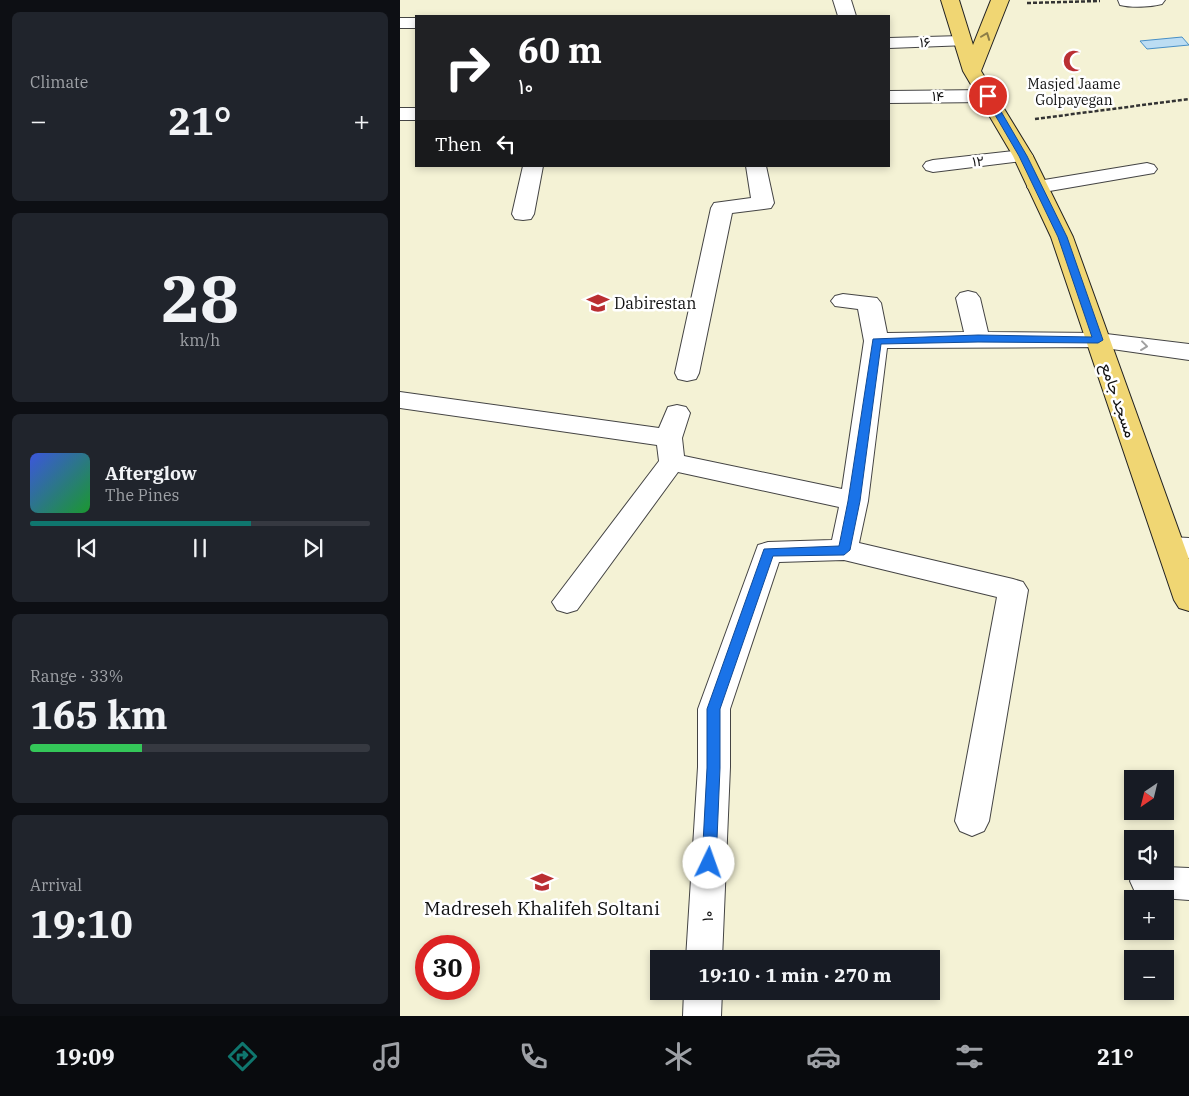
<!DOCTYPE html>
<meta charset="utf-8">
<style>
:root{--surface:#171b24;--page:#20242c;--text:#f1f3f6;--muted:#9ea1a6;--line:#363941;--accent:#0f766e}
body{margin:0;font-family:"IBM Plex Serif",Vazirmatn,serif;background:var(--page);color:var(--text);height:100vh;display:flex;flex-direction:column;font-size:19px;white-space:nowrap}
*{box-sizing:border-box;margin:0}
p{font-size:16px;color:var(--muted)}
.icon{flex:none;width:28px;height:28px;fill:none;stroke:currentColor;stroke-width:2;stroke-linecap:round;stroke-linejoin:round}
.map{position:relative;flex:1;overflow:hidden}
.details{display:flex;flex-direction:column;gap:12px;padding:12px;background:#0d0f14;width:400px}
.details>*{flex:none}
.banner{position:absolute;left:15px;top:15px;width:475px;height:152px;border-radius:0px;box-shadow:0 2px 8px #0003;background:#202124;color:#fff;overflow:hidden}
.needle{width:32px;rotate:215deg}
.buttons{position:absolute;left:724px;top:770px;display:grid;gap:10px}
.buttons a{display:grid;place-items:center;width:50px;height:50px;border-radius:0px;background:var(--surface);box-shadow:0 2px 8px #0003;font-size:25px}
.speed{position:absolute;left:15px;top:935px;display:flex;gap:10px;font-size:25px;font-weight:700;text-align:center}
.speed>*{display:grid;place-content:center;width:65px;height:65px;border-radius:50%;background:var(--surface);box-shadow:0 2px 8px #0003;line-height:1}
.speed .limit{border:8px solid #d22;background:#fff;color:#111}
.pin{position:absolute;display:grid;place-items:center;width:42px;height:42px;color:#fff;margin:-21px;border:2px solid #fff;border-radius:50%;box-shadow:0 1px 5px #0007}
.me{position:absolute;width:55px;margin:-28px;rotate:3deg;stroke-linejoin:round;filter:drop-shadow(0 0 4px #0008)}
.turn{display:flex;align-items:center;gap:18px;height:105px;padding:0 20px;font-size:22px}
.turn .icon{width:65px;height:65px;stroke-width:2.5}
.turn b{display:block;font-size:35px;line-height:42px}
.then{display:flex;align-items:center;height:48px;padding:0 20px;background:#0003;gap:10px;font-size:19px}
.big{font-size:38px;font-weight:800;line-height:1.1}
.details .widget{flex:1;display:flex;flex-direction:column;justify-content:center;gap:8px;min-width:0;padding:0 18px;border-radius:8px;background:var(--page)}
.details .dial{align-items:center;gap:0}
.dial b{font-size:65px;line-height:1}
.song{display:flex;align-items:center;gap:15px}
.cover{width:60px;height:60px;border-radius:8px;background:linear-gradient(135deg,hsl(230 70% 55%),hsl(130 70% 35%))}
.played{height:5px;border-radius:2px;background:linear-gradient(90deg,var(--accent) 65%,var(--line) 65%)}
.keys{display:flex;justify-content:space-around;direction:ltr}
.heat{display:flex;justify-content:space-between;align-items:center;font-size:28px;direction:ltr}
.charge{height:8px;border-radius:4px;background:linear-gradient(90deg,#34c759 33%,var(--line) 0)}
.trip{position:absolute;left:250px;top:950px;width:290px;height:50px;border-radius:0px;background:var(--surface);box-shadow:0 2px 8px #0003;font-weight:800;line-height:50px;text-align:center}
.dock{display:flex;height:80px;justify-content:space-around;align-items:center;background:#090b0e;color:var(--muted)}
.dock .icon{width:35px;height:35px}
.dock .active{color:var(--accent)}
.dock b{font-size:22px;color:var(--text)}
main{display:flex;flex:1;min-height:0}
.map>svg:first-child{display:block}
.farmland{fill:#f4f2d5;fill-rule:evenodd}
.water{fill:#bcddf3;stroke:#478fc6}
.lines{fill:none;stroke-linecap:round;stroke-linejoin:round}
.minor-casing{stroke:#444;stroke-width:2}
.major-casing{stroke:#222;stroke-width:2}
.path{stroke:#333;stroke-width:2.5;stroke-dasharray:4 2;stroke-linecap:butt}
.minor{fill:#fff;fill-rule:evenodd}
.major{fill:#f0d673;fill-rule:evenodd}
.oneway{stroke:#8c7d47}
.oneway2{stroke:#a0a0a0}
.route{fill:#1a73e8;stroke:#114b97}
.labels{text-anchor:middle;dominant-baseline:central;stroke-width:5;stroke-linejoin:round;paint-order:stroke}
.far-street-label{font-size:14px;fill:#111;stroke:#fff}
.far-poi-label{font-size:14px;fill:#111;stroke:#fff}
.poi-label{font-size:16px;fill:#111;stroke:#fff;text-anchor:start}
.street-label{font-size:16px;fill:#111;stroke:#fff}
.near-poi-label{font-size:19px;fill:#111;stroke:#fff}
</style>
<main>
<section class="details">
<div class="widget"><p>Climate</p>
<div class="heat"><a>−</a><b class="big">21°</b><a>+</a></div>
</div>
<div class="widget dial"><b>28</b><p>km/h</p></div>
<div class="widget">
<div class="song"><i class="cover"></i><div><b>Afterglow</b><p>The Pines</p></div></div>
<div class="played"></div>
<div class="keys"><svg class="icon" aria-label="previous" viewBox="0 0 24 24"><path d="M18 5L8 12l10 7zM5 5v14"/></svg><svg class="icon" aria-label="pause" viewBox="0 0 24 24"><path d="M8 5v14M16 5v14"/></svg><svg class="icon" aria-label="next" viewBox="0 0 24 24"><path d="M6 5l10 7-10 7zM19 5v14"/></svg></div>
</div>
<div class="widget"><p>Range · 33%</p><b class="big">165 km</b><div class="charge"></div></div>
<div class="widget"><p>Arrival</p><b class="big">19:10</b></div>
</section>
<div class="map">
<svg width="789" height="1016" viewBox="0 0 789 1016">
<rect width="100%" height="100%" fill="#fefdf5"/>
<path class="farmland" d="M 0,0 L 789,0 L 789,1016 L 0,1016 ZM 16,16 L 489,16 L 489,166 L 16,166 ZM 732,779 L 765,779 L 765,811 L 732,811 ZM 732,839 L 765,839 L 765,871 L 732,871 ZM 732,899 L 765,899 L 765,931 L 732,931 ZM 26,946 L 69,946 L 69,989 L 26,989 ZM 259,959 L 531,959 L 531,991 L 259,991 ZM 732,959 L 765,959 L 765,991 L 732,991 Z"/>
<path class="water" d="M 782,37 L 789,45 L 747,49 L 740,41 Z"/>
<g class="lines">
<g class="minor-casing">
<path id="minor" d="M 433,0 L 451,0 L 456,16 L 438,16 Z
M 718,0 L 765,0 L 762,4 C 750,7 732,8 720,5 Z
M 0,18 L 16,18 L 16,28 L 0,28 Z
M 562,36 L 568,37 L 571,41 L 568,45 L 489,48 L 489,38 Z
M 588,90 L 595,92 L 598,96 L 595,100 L 588,102 L 489,103 L 489,91 Z
M 0,108 L 16,108 L 16,120 L 0,120 Z
M 623,150 L 630,152 L 633,156 L 630,160 L 533,172 L 526,170 L 523,166 L 526,162 L 533,160 Z
M 747,163 L 754,165 L 757,169 L 754,173 L 638,193 L 631,191 L 627,187 L 631,183 L 638,181 Z
M 123,166 L 143,166 L 134,214 L 131,219 L 123,220 L 115,219 L 112,214 Z
M 346,166 L 366,166 L 374,203 L 371,208 L 332,213 L 299,373 L 296,379 L 287,381 L 278,379 L 275,373 L 311,208 L 314,203 L 351,198 Z
M 568,291 L 576,293 L 580,298 L 588,332 L 698,333 L 789,344 L 789,360 L 698,347 L 487,348 L 468,501 L 459,543 L 613,579 L 623,582 L 628,590 L 589,821 L 584,831 L 572,836 L 560,831 L 555,821 L 597,597 L 444,560 L 379,562 L 330,709 L 330,767 L 322,959 L 286,959 L 298,767 L 298,709 L 358,545 L 368,542 L 432,540 L 439,507 L 278,472 L 177,610 L 167,613 L 157,610 L 152,602 L 259,461 L 257,445 L 0,408 L 0,392 L 259,428 L 268,407 L 277,405 L 286,407 L 290,413 L 282,438 L 284,456 L 442,489 L 464,341 L 458,309 L 435,306 L 431,301 L 435,296 L 443,294 L 477,298 L 481,303 L 487,333 L 564,332 L 556,298 L 560,293 Z
M 771,537 L 789,538 L 789,558 L 771,557 L 761,554 L 757,547 L 761,540 Z
M 765,867 L 789,868 L 789,900 L 747,897 L 735,892 L 730,881 L 734,871 L 765,871 Z
M 284,991 L 322,991 L 321,1016 L 283,1016 Z"/>
</g>
<g class="major-casing">
<path id="major" d="M 541,0 L 559,0 L 573,45 L 591,0 L 609,0 L 581,71 L 633,156 L 673,237 L 789,559 L 789,611 L 779,608 L 774,600 L 651,237 L 613,156 L 563,71 Z"/>
</g>
<path class="path" d="M 627,3 L 700,1
M 635,119 L 789,99"/>
<use href="#minor" class="minor"/>
<use href="#major" class="major"/>
</g>
<defs><path id="oneway-chevron" d="M-2-3.5L2.5 0L-2 3.5" fill="none" stroke-width="1.6" stroke-linecap="round" stroke-linejoin="round" transform="scale(1.25)"/></defs>
<use class="oneway" href="#oneway-chevron" transform="translate(586 36) rotate(-69)"/>
<use class="oneway2" href="#oneway-chevron" transform="translate(744 346) rotate(7)"/>
<path class="route" d="M 585,95 L 592,96 L 627,156 L 667,237 L 703,340 L 698,343 L 578,342 L 481,344 L 460,501 L 450,550 L 444,555 L 373,556 L 320,709 L 320,768 L 316,863 L 314,868 L 309,869 L 304,868 L 302,863 L 307,768 L 307,709 L 364,549 L 439,546 L 448,501 L 473,339 L 578,335 L 692,337 L 658,237 L 619,156 L 584,96 Z"/>
<defs>
<g id="mosque-bare" transform="scale(1.725)"><path d="M3.5-4.9A6 6 0 1 0 3.5 4.9A5 5 0 1 1 3.5-4.9Z" fill="#ba2f32" stroke="#fff" stroke-width="2.5" paint-order="stroke"/></g>
<g id="school-bare" transform="scale(1.725)"><path d="M0-5L7-2L0 1L-7-2ZM-4 1L0 2.5L4 1V4Q0 6-4 4Z" fill="#ba2f32" stroke="#fff" stroke-width="2.5" paint-order="stroke"/></g>
</defs>
<g fill-rule="evenodd">
<use href="#mosque-bare" x="674" y="61"/>
<use href="#school-bare" x="198" y="303"/>
<use href="#school-bare" x="142" y="882"/>
</g>
<g class="labels">
<g class="far-street-label">
<text transform="translate(525 42) rotate(-2)">۱۶</text>
<text x="538" y="96">۱۴</text>
<text transform="translate(578 161) rotate(-6)">۱۲</text>
</g>
<g class="far-poi-label">
<text x="674" y="84">Masjed Jaame<tspan x="674" dy="16">Golpayegan</tspan></text>
</g>
<g class="poi-label">
<text x="214" y="303">Dabirestan</text>
</g>
<g class="street-label">
<text transform="translate(719 400) rotate(71)">مسجد جامع</text>
<text transform="translate(307 916) rotate(-87)">۱۰</text>
</g>
<g class="near-poi-label">
<text x="142" y="908">Madreseh Khalifeh Soltani</text>
</g>
</g>
</svg>
<div class="buttons">
<a><svg class="needle" viewBox="-14 -14 28 28"><path d="M0-13l5 13h-10z" fill="#e53935"/><path d="M0 13l5-13h-10z" fill="#9ea1a6"/></svg></a>
<a><svg class="icon" aria-label="sound" viewBox="0 0 24 24"><path d="M4 9h4l5-4v14l-5-4H4zM17 9q2 3 0 6"/></svg></a>
<a>+</a>
<a>−</a>
</div>
<div class="speed"><div class="limit">30</div></div>
<div class="pin" style="left:588px;top:96px;background:#d93025"><svg class="icon" aria-label="arrive" viewBox="0 0 24 24"><path d="M6 21V4h12l-3 4 3 4H6"/></svg></div>
<svg class="me" style="left:309px;top:863px" viewBox="-20 -20 40 40"><circle r="19" fill="#fff"/><path d="M0-13L10 11 0 6-10 11z" fill="#1a73e8"/></svg>
<div class="trip">19:10 · 1 min · 270 m</div>
<div class="banner">
<div class="turn"><svg class="icon" aria-label="right" viewBox="0 0 24 24"><path d="M7 20v-9h11M14 6l5 5-5 5"/></svg><div><b>60 m</b>۱۰</div></div>
<div class="then">Then<svg class="icon" aria-label="left" viewBox="0 0 24 24"><path d="M17 20v-9H6M10 6l-5 5 5 5"/></svg></div>
</div>
</div>
</main>
<nav class="dock">
<b>19:09</b>
<svg class="icon active" aria-label="directions" viewBox="0 0 24 24"><path d="M12 3l9 9-9 9-9-9zM9 14v-3h6M13 9l2 2-2 2"/></svg>
<svg class="icon" aria-label="music" viewBox="0 0 24 24"><path d="M9 18V5l10-2v13"/><circle cx="6" cy="18" r="3"/><circle cx="16" cy="16" r="3"/></svg>
<svg class="icon" aria-label="phone" viewBox="0 0 24 24"><path d="M5 4h4l2 5-3 2q2 4 5 5l2-3 5 2v4C11 20 4 13 5 4z"/></svg>
<svg class="icon" aria-label="climate" viewBox="0 0 24 24"><path d="M12 3v18M4 7l16 10M4 17L20 7"/></svg>
<svg class="icon" aria-label="car" viewBox="0 0 24 24"><path d="M5 17H2v-5l4-1 3-4h7l3 4 3 1v5h-3M9 17h6M6 11h13"/><circle cx="7" cy="17" r="2"/><circle cx="17" cy="17" r="2"/></svg>
<svg class="icon" aria-label="filters" viewBox="0 0 24 24"><path d="M4 7h16M4 17h16"/><circle cx="9" cy="7" r="2"/><circle cx="15" cy="17" r="2"/></svg>
<b>21°</b>
</nav>
